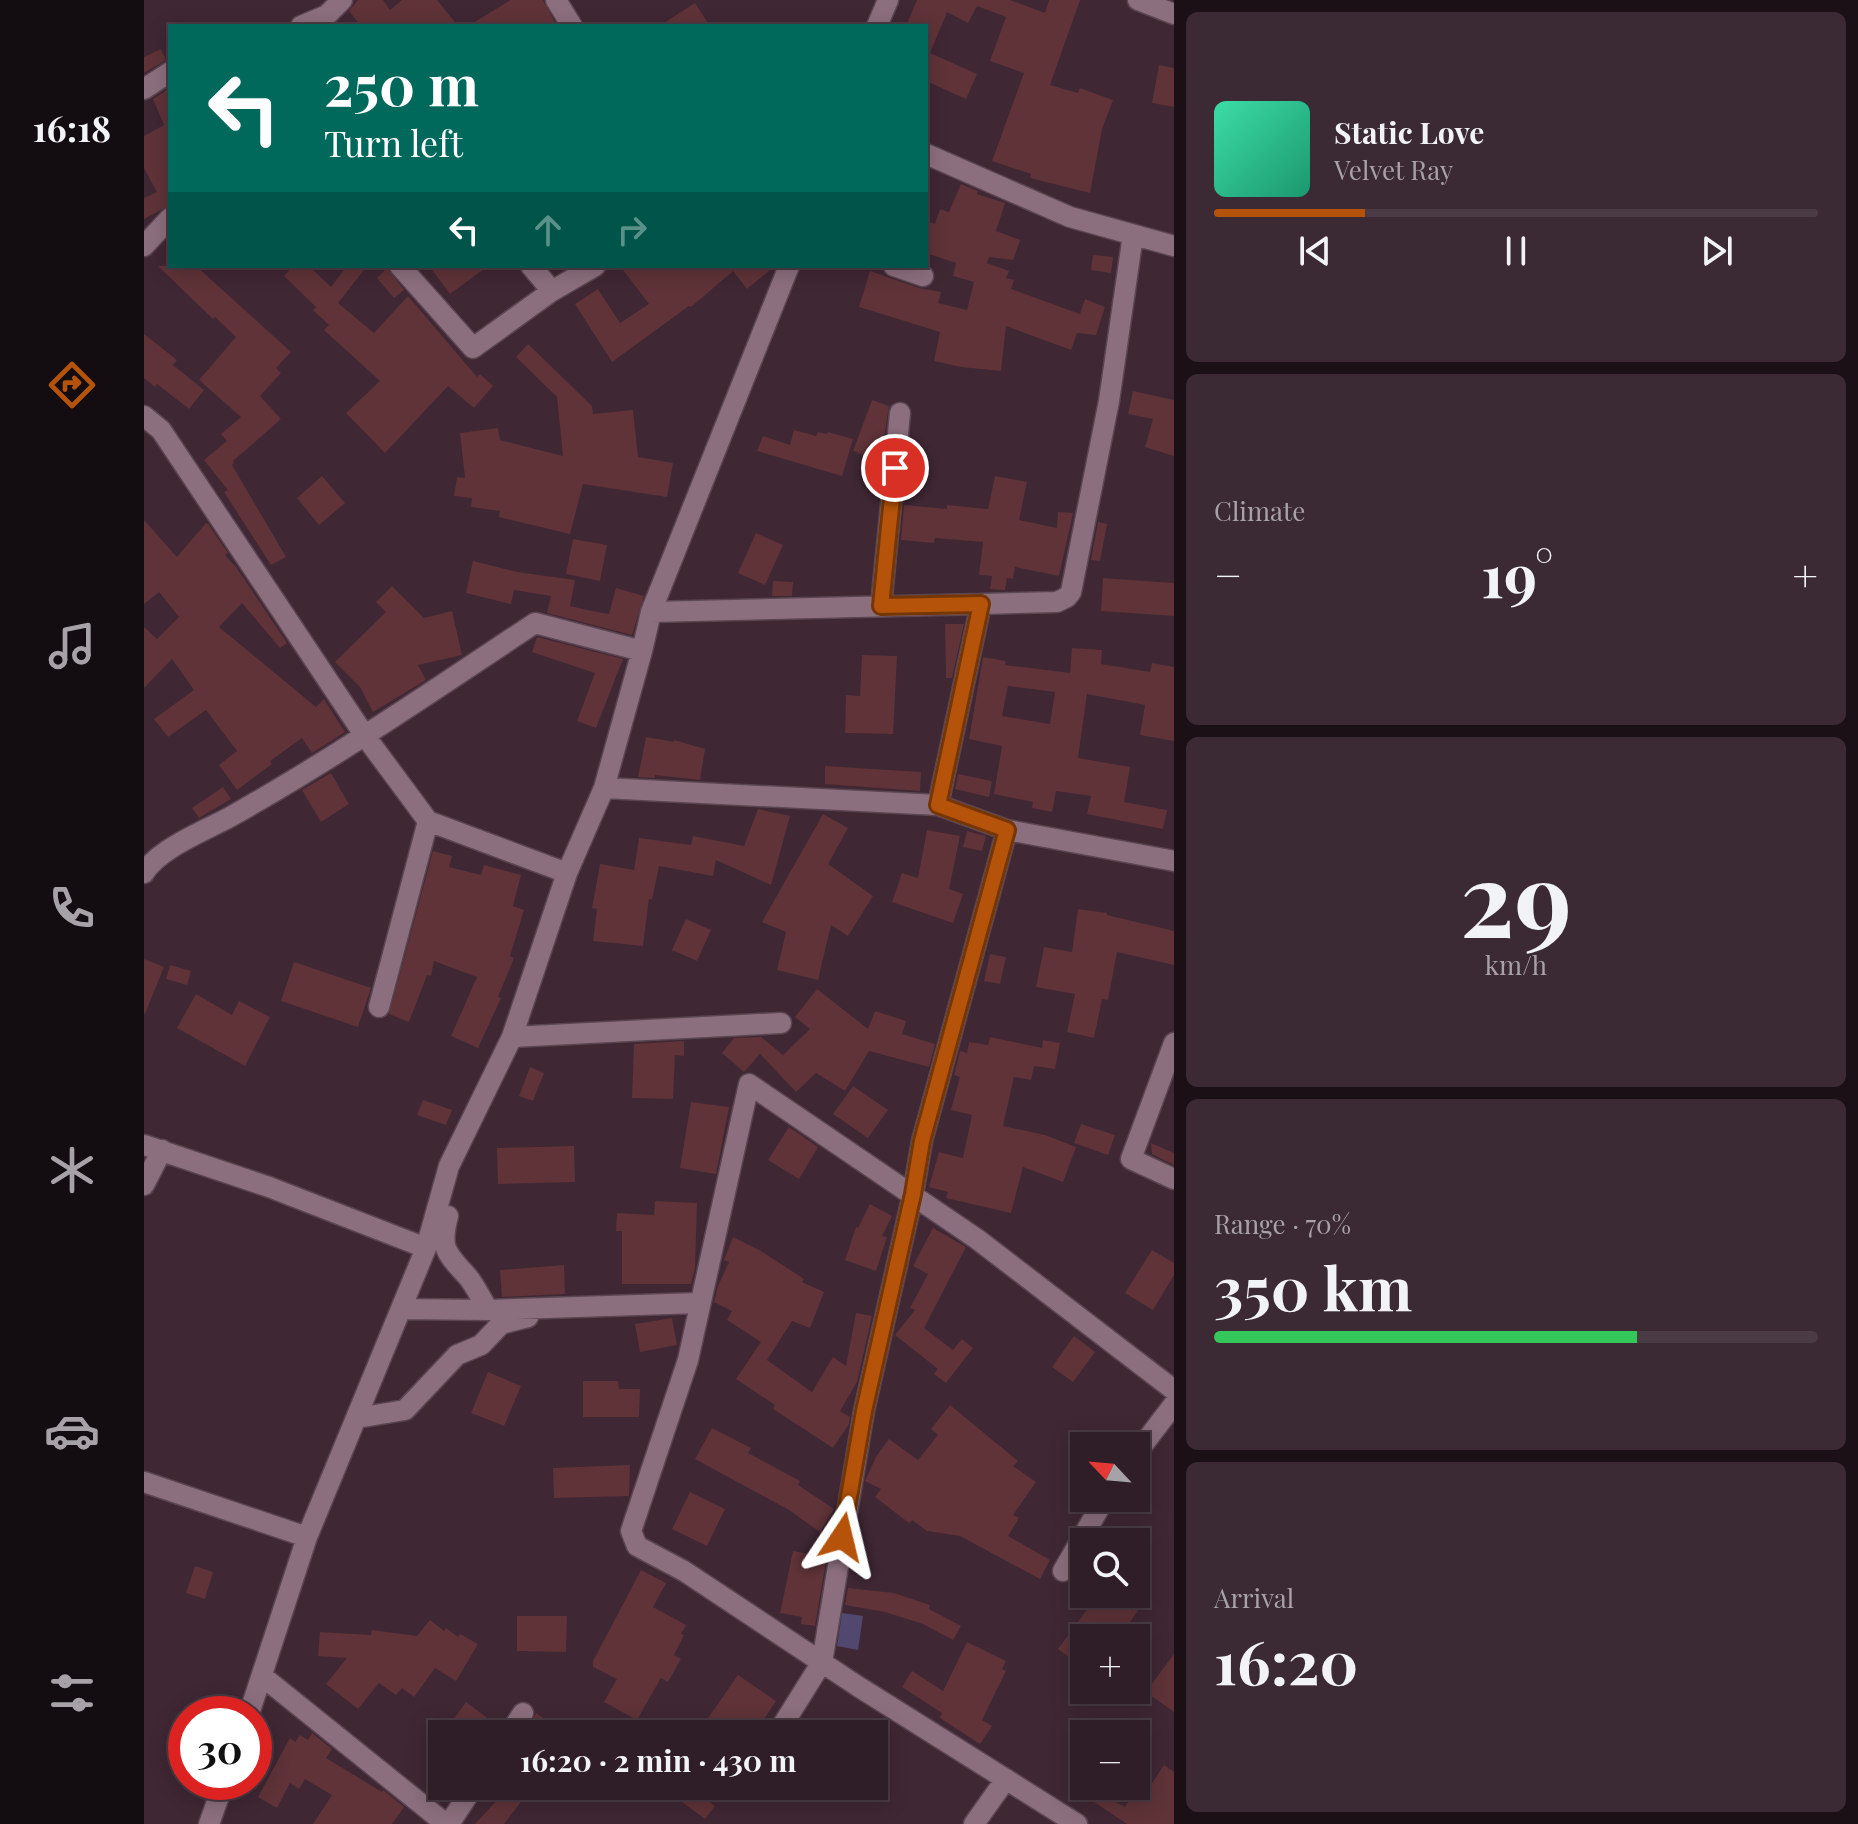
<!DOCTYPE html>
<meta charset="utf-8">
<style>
:root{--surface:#2f1d27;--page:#3b2a33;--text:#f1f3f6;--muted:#a7a2a7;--line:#4a3b44;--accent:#b45309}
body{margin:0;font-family:"Playfair Display",serif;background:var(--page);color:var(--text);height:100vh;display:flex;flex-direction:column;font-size:30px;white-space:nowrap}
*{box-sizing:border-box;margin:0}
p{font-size:26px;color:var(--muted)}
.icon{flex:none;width:44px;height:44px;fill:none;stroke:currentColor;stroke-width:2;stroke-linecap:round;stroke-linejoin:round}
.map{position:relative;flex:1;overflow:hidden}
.side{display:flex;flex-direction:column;gap:12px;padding:12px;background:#1a1015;width:684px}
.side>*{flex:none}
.top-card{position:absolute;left:24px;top:24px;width:760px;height:244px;border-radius:0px;box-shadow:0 4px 20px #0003,0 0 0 2px var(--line);background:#00695c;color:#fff;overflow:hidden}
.needle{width:52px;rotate:296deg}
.buttons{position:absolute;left:926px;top:1432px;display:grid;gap:16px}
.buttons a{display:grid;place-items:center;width:80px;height:80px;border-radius:0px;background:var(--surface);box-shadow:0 4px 20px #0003,0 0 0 2px var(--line);font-size:40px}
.speed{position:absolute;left:24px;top:1696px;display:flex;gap:16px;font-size:40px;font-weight:700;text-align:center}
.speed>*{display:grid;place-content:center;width:104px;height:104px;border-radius:50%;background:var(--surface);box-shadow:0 4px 20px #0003,0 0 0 2px var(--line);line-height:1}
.speed .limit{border:12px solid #d22;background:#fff;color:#111}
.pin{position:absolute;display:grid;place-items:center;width:68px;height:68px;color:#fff;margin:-34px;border:4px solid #fff;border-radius:50%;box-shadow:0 2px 8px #0007}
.me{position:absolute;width:88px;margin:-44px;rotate:10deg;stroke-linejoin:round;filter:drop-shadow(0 0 6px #0008)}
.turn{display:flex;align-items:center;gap:28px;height:168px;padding:0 24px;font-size:36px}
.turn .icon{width:104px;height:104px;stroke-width:2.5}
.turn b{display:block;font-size:56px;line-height:68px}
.lanes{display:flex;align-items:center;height:76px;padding:0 24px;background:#0003;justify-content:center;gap:40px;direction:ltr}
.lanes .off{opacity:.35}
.big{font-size:60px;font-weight:700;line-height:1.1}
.side .widget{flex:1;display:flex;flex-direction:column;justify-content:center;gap:12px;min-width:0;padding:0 28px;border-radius:12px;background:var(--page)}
.side .dial{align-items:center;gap:0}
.dial b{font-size:104px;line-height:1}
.song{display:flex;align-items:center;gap:24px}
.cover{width:96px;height:96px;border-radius:12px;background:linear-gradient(135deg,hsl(160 70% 55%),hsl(160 70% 35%))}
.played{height:8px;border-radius:4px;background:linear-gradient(90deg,var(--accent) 25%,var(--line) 25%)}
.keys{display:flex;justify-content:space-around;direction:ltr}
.heat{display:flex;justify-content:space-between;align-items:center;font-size:44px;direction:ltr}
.charge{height:12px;border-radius:6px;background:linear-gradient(90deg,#34c759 70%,var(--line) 0)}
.trip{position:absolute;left:284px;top:1720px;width:460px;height:80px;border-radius:0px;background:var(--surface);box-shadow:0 4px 20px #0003,0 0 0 2px var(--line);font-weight:700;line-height:80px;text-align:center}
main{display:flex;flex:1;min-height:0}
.dock{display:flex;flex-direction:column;width:144px;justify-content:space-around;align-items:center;background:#130c10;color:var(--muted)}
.dock .icon{width:56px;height:56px}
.dock .selected{color:var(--accent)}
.dock b{font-size:36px;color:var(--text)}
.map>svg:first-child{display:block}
.water{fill:#50486e}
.building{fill:#5f3338;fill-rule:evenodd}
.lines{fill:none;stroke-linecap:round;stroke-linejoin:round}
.minor-casing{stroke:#5a4551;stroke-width:23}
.minor{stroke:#8c6f7e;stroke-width:20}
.route-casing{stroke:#753606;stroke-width:20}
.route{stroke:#b45309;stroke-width:14}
</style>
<main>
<nav class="dock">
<b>16:18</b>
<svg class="icon selected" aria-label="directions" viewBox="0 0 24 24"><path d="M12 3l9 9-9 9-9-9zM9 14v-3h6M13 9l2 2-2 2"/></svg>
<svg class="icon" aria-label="music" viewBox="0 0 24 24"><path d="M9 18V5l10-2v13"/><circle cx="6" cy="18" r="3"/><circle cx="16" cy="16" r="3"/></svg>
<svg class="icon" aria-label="phone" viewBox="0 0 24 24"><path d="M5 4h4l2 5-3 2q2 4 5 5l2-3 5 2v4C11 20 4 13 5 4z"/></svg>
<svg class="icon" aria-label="climate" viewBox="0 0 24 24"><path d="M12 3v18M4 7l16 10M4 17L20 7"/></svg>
<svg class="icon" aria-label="car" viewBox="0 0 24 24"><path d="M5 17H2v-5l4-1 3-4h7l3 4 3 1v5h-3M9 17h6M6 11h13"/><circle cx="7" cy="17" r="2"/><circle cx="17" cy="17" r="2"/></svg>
<svg class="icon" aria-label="filters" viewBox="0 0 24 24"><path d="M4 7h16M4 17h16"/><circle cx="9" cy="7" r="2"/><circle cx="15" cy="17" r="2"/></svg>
</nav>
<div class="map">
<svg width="1030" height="1824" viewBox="0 0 1030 1824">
<rect width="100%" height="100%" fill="#3f2734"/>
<path class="water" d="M 698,1613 L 719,1616 L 714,1650 L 693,1646 Z"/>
<path class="building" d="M 214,0 L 239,0 L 246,10 L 258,0 L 293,0 L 314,26 L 217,26 L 205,11 Z
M 367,0 L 399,0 L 413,26 L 324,26 Z
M 773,0 L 866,0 L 901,13 L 905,0 L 936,0 L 906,85 L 934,93 L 936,88 L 969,100 L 958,129 L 946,193 L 886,178 L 887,174 L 848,161 L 880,73 L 846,61 L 862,17 L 833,6 L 824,23 L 803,12 L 786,53 L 833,74 L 822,99 L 782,81 L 782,26 L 762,26 Z
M 551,3 L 566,26 L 515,26 Z
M 17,49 L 22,60 L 0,73 L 0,57 Z
M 1015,65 L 1030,68 L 1030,107 L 1008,103 Z
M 26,88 L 26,205 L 0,219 L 0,198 L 13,192 L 0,168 L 0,136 L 20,125 L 9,99 Z
M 817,184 L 834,191 L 833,194 L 861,203 L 852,231 L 876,240 L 869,260 L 845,257 L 843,263 L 865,271 L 862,278 L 870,280 L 867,289 L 936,314 L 941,299 L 961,307 L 952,335 L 933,333 L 927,350 L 862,326 L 857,371 L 817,367 L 790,361 L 796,332 L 715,307 L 726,271 L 775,288 L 797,292 L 794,303 L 823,310 L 830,282 L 809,276 L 812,263 L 782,253 L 782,221 L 791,224 L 796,209 L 805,212 Z
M 949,255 L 969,257 L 967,273 L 947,270 Z
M 14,266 L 52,266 L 147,352 L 132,368 L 137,373 L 116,396 L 137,419 L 89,461 L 90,463 L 88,465 L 142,557 L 127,565 L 80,492 L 84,490 L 60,460 L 83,441 L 77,434 L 97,417 L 55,380 L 92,337 L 71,317 L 69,319 Z
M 149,266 L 165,266 L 187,287 L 203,266 L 223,266 L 194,303 L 230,333 L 264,296 L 333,377 L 336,374 L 349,386 L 330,408 L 304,386 L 241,453 L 202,413 L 236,381 L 180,330 L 185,325 L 169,310 L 172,307 L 140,276 Z
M 285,266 L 344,266 L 306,294 Z
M 476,266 L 631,266 L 603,289 L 589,271 L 547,307 L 545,306 L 468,362 L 431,304 L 454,289 L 476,323 L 505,304 Z
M 243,268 L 260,290 L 250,298 L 233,278 Z
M 0,334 L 33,360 L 29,365 L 60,390 L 45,409 L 13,384 L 11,387 L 0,378 Z
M 384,344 L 448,406 L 449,414 L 489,410 L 494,457 L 529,463 L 523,497 L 439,484 L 426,534 L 355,517 L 356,511 L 327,507 L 328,498 L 310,496 L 313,477 L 321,478 L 316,433 L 354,428 L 356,440 L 419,456 L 413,397 L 372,357 Z
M 989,391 L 1030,400 L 1030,456 L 1001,447 L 1009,419 L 984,414 Z
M 728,400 L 745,406 L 740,438 L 733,460 L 709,451 Z
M 650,430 L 672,436 L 674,432 L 683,434 L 684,432 L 709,439 L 698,476 L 613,451 L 619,436 L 646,445 Z
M 178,476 L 201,503 L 175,525 L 153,498 Z
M 851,476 L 883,482 L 875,520 L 913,528 L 914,512 L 929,513 L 915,576 L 871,567 L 869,579 L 863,578 L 861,590 L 846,589 L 848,576 L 835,575 L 839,542 L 791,538 L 790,543 L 757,540 L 760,505 L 803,509 L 803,505 L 844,509 Z
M 0,520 L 33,557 L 62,523 L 64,524 L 84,553 L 81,555 L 92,567 L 143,643 L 136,648 L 98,603 L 75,627 L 172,707 L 180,699 L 201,732 L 168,753 L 158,738 L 126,761 L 128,764 L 93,790 L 75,765 L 93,751 L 62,710 L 24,737 L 10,719 L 50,690 L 28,659 L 0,688 L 0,627 L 13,639 L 35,617 L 15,592 L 0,604 Z
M 954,522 L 963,524 L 956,561 L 947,560 Z
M 612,533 L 639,545 L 621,585 L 594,573 Z
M 429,539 L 463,545 L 456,581 L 422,574 Z
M 329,561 L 373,572 L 431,580 L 426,606 L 448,611 L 465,614 L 472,588 L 500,596 L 488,635 L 403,613 L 407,596 L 370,590 L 367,604 L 322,593 Z
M 959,578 L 1030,583 L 1030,616 L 957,611 Z
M 629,581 L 649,582 L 648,596 L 628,596 Z
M 248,586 L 280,618 L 308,611 L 318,655 L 274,665 L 282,680 L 229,712 L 216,687 L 191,662 L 242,612 L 232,602 Z
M 801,624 L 820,624 L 808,678 L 802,678 Z
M 393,637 L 479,659 L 452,728 L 433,721 L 451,673 L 388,652 Z
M 928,648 L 958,650 L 957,664 L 1006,672 L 1008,663 L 1030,667 L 1030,741 L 996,735 L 1001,705 L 943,694 L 934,758 L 986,767 L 980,802 L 1023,810 L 1019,829 L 943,814 L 947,796 L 912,791 L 908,812 L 888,808 L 889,802 L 850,794 L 858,746 L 825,739 L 839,657 L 862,661 L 861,665 L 926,673 ZM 864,686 L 911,692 L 906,724 L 858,716 Z
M 718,655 L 753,656 L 749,734 L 701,733 L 702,695 L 716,696 Z
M 502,737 L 530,742 L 530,740 L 561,749 L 556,780 L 511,775 L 511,778 L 494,777 Z
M 681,766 L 777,772 L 776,791 L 681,784 Z
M 187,773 L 205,804 L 177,822 L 158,790 Z
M 814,774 L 848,781 L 845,797 L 811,789 Z
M 79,787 L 87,799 L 55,818 L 48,808 Z
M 614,809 L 646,816 L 627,885 L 572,860 L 569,876 L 515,866 L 508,900 L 505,899 L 499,946 L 449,941 L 453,909 L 448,908 L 456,864 L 490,870 L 495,838 L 547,845 L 549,836 L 600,846 Z
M 679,814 L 704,828 L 684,864 L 729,896 L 704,936 L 687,925 L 674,980 L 633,970 L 642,932 L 618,922 Z
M 783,830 L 816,836 L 805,889 L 819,894 L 809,923 L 748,902 L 758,873 L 774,878 Z
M 823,831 L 842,836 L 838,851 L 819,847 Z
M 289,851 L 308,856 L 305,867 L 337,875 L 340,865 L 377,875 L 369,906 L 380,910 L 366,956 L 370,958 L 354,997 L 357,998 L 334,1048 L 307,1036 L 333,977 L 290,961 L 287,976 L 283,975 L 265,1022 L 245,1014 Z
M 934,909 L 963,913 L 963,915 L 1030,931 L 1030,965 L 973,952 L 964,1000 L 958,999 L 950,1038 L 923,1032 L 931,994 L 892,987 L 900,947 L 928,952 Z
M 542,919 L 567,930 L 553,961 L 528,950 Z
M 846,954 L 862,957 L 856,984 L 840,981 Z
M 0,959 L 20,967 L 1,1014 L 0,1013 Z
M 150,962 L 227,988 L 214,1027 L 137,1001 Z
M 26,965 L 47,971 L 43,985 L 22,979 Z
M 673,989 L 724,1029 L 731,1011 L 762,1021 L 758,1034 L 791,1044 L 785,1067 L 725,1051 L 701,1091 L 672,1073 L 652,1092 L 616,1054 L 600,1072 L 578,1053 L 590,1038 L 617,1037 L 639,1055 L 666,1029 L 651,1017 Z
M 52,994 L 88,1015 L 95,1001 L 126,1017 L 101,1066 L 33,1028 Z
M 846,1037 L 898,1048 L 899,1040 L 916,1043 L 911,1069 L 890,1066 L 887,1080 L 870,1077 L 859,1126 L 901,1135 L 932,1147 L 919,1182 L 879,1167 L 867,1213 L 802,1198 L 804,1192 L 785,1187 L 795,1152 L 819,1158 L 828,1115 L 807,1110 L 816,1077 L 810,1075 L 816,1051 L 823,1053 L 825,1042 L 844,1045 Z
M 540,1041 L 540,1056 L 531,1055 L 529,1099 L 488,1098 L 490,1044 Z
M 386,1067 L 400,1073 L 389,1101 L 375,1096 Z
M 709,1086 L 744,1110 L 724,1138 L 689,1114 Z
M 279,1100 L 308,1110 L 302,1125 L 273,1115 Z
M 547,1102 L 585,1107 L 572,1174 L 536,1168 Z
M 937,1124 L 971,1135 L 964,1155 L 930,1143 Z
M 645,1127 L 674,1147 L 655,1179 L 624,1160 Z
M 1007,1143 L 1030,1153 L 1030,1165 L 1008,1154 Z
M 430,1146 L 431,1182 L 354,1184 L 353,1148 Z
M 511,1201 L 553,1203 L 551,1268 L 547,1284 L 478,1284 L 478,1231 L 472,1231 L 473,1213 L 510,1215 Z
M 726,1204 L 748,1216 L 738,1236 L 743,1237 L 732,1271 L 701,1260 L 712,1227 L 714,1228 Z
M 789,1228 L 822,1247 L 780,1328 L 809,1350 L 818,1339 L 829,1348 L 802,1383 L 790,1374 L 794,1369 L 751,1335 L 771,1310 L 766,1308 L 784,1274 L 769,1266 Z
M 589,1237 L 617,1251 L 660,1279 L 658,1282 L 680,1292 L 666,1328 L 648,1321 L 623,1360 L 668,1392 L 689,1357 L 702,1366 L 712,1313 L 728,1316 L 713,1382 L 696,1411 L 706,1417 L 705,1424 L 689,1448 L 629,1409 L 631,1405 L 592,1379 L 617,1342 L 583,1320 L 588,1311 L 570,1302 L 574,1286 L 585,1262 L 580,1260 Z
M 1008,1250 L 1030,1263 L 1030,1275 L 1009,1310 L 981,1293 Z
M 420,1265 L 421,1294 L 358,1297 L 356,1270 Z
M 528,1318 L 533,1345 L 496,1352 L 491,1324 Z
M 930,1336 L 951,1352 L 929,1382 L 908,1367 Z
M 344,1372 L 377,1386 L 360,1426 L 327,1413 Z
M 439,1381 L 474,1381 L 475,1389 L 496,1389 L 495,1417 L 439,1417 Z
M 806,1405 L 874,1461 L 869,1466 L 892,1482 L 869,1515 L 875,1518 L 864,1536 L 906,1560 L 896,1579 L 816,1536 L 783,1531 L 768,1520 L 765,1523 L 731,1497 L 737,1489 L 721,1481 L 732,1457 L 745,1439 L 774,1460 L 794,1435 L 787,1429 Z
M 568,1428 L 607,1448 L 604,1453 L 656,1481 L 654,1485 L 690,1509 L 676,1532 L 645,1510 L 551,1459 Z
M 486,1465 L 485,1496 L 410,1498 L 409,1468 Z
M 546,1492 L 581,1509 L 563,1546 L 528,1529 Z
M 672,1547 L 684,1549 L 671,1626 L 657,1624 L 658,1617 L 636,1613 L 649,1551 L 670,1555 Z
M 51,1566 L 69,1572 L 61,1599 L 42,1593 Z
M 497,1570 L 522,1583 L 509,1607 L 542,1625 L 537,1634 L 540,1635 L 530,1655 L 537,1659 L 524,1682 L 517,1678 L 493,1720 L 460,1702 L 473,1679 L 449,1667 L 449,1661 Z
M 704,1588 L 750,1593 L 786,1605 L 785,1609 L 817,1626 L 809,1640 L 779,1624 L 741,1612 L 701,1605 Z
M 928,1594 L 979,1594 L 997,1606 L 975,1638 L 940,1638 L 940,1668 L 914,1649 L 945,1607 Z
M 373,1616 L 423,1616 L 422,1652 L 373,1651 Z
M 286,1620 L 300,1631 L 302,1628 L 314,1637 L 316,1634 L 334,1644 L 312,1681 L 291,1668 L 270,1697 L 258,1688 L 252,1695 L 235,1683 L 214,1709 L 182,1684 L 203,1658 L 174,1656 L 176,1632 L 227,1635 L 228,1630 L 273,1636 Z
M 823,1642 L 862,1661 L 858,1669 L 862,1671 L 838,1720 L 848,1726 L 836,1744 L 796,1718 L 798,1713 L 758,1687 L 768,1671 L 799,1691 Z
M 1030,1654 L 1030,1712 L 1002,1692 Z
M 594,1675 L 632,1701 L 610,1734 L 553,1734 Z
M 322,1702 L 354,1726 L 352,1734 L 299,1734 Z
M 392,1713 L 402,1720 L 394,1734 L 388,1734 L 383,1731 Z
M 168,1733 L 188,1749 L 182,1758 L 238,1792 L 239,1790 L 260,1807 L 248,1824 L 169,1824 L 188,1795 L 161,1779 L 155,1789 L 146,1783 L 133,1808 L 114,1797 L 146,1738 L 151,1742 L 156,1735 L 164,1740 Z
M 1020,1765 L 1030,1772 L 1030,1824 L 983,1824 L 950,1802 L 955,1794 L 981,1807 L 993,1789 L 1001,1794 Z
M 343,1786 L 389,1786 L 360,1824 L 331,1824 L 356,1797 Z
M 539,1786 L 545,1786 L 571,1806 L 561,1819 L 531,1797 Z"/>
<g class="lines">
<g class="minor-casing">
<path id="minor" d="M 412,0 L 428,26
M 994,0 L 1030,14
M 157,26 L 183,15 L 198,0
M 733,26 L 744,0
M 0,89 L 26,72
M 782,154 L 926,217 L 1030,246
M 0,246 L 26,218
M 256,266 L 329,348 L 408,291 L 451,266
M 387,266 L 408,291
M 750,266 L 779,276
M 0,416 L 17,430 L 221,736 L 284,821 L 423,873 L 368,1037 L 305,1166 L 282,1248 L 163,1537 L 105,1714
M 737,606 L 756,413
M 507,612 L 837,604
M 498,651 L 507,612 L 645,266
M 460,788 L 794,805 L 863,830 L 1030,861
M 794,805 L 837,604 L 913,602 L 923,597 L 927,592 L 965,401 L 989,235
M 0,873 C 14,849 62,830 86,817 C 191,758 290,690 391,623 L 498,651 L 460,788 L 423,873
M 235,1007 L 284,821
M 368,1037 L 637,1023
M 1030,1043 L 987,1159 L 1030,1179
M 0,1145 L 125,1187 L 282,1248
M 0,1185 L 18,1150
M 304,1216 C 295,1249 303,1254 324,1277 C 332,1287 338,1300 344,1310
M 258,1309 L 344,1310 L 555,1303
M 213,1418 L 261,1410 L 313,1355 L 337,1345 L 357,1324 L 384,1317
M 992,1454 L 1030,1404
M 0,1482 L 163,1537
M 919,1571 L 961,1498
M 118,1676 L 302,1824
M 365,1734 L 379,1713
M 633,1734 L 678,1662 L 720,1411 L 769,1194 L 778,1141 L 863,830
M 65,1824 L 80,1782
M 305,1824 L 330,1786
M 830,1824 L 862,1779
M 933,1824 L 715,1687 L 540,1571 L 493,1546 L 487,1531 L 544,1360 L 605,1084 L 833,1239 L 1030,1390"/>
</g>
<use href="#minor" class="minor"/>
</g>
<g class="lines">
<g class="route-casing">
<path id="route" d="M 698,1537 L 720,1411 L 769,1194 L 778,1141 L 863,830 L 794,805 L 837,604 L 737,606 L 751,468"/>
</g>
<use href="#route" class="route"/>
</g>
</svg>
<div class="buttons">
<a><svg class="needle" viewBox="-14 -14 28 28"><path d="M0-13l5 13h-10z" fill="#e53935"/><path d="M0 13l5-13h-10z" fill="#a7a2a7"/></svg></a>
<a><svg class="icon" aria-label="search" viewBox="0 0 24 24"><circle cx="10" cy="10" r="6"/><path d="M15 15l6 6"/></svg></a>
<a>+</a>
<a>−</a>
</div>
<div class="speed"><div class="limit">30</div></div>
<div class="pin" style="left:751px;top:468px;background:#d93025"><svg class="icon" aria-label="arrive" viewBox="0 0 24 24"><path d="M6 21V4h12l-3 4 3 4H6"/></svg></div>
<svg class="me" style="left:698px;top:1537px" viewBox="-20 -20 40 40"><path d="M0-17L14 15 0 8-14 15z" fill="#b45309" stroke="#fff" stroke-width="4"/></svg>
<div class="trip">16:20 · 2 min · 430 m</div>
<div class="top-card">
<div class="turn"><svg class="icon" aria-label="left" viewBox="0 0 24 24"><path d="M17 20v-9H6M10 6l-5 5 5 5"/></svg><div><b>250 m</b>Turn left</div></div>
<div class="lanes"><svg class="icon" aria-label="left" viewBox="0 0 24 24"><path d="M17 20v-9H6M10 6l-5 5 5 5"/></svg><svg class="icon off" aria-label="ahead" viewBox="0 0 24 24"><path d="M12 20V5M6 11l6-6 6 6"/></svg><svg class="icon off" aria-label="right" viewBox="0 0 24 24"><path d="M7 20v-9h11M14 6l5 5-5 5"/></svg></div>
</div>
</div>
<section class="side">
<div class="widget">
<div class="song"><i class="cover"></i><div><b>Static Love</b><p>Velvet Ray</p></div></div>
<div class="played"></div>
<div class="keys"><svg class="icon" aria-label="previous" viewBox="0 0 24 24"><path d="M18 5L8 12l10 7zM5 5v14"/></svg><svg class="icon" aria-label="pause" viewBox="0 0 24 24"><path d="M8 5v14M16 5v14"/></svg><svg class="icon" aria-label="next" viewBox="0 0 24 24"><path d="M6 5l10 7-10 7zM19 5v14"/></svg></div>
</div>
<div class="widget"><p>Climate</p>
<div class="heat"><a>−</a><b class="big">19°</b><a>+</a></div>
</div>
<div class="widget dial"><b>29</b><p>km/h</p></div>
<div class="widget"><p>Range · 70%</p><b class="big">350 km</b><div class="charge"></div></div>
<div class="widget"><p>Arrival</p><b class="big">16:20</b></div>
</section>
</main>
